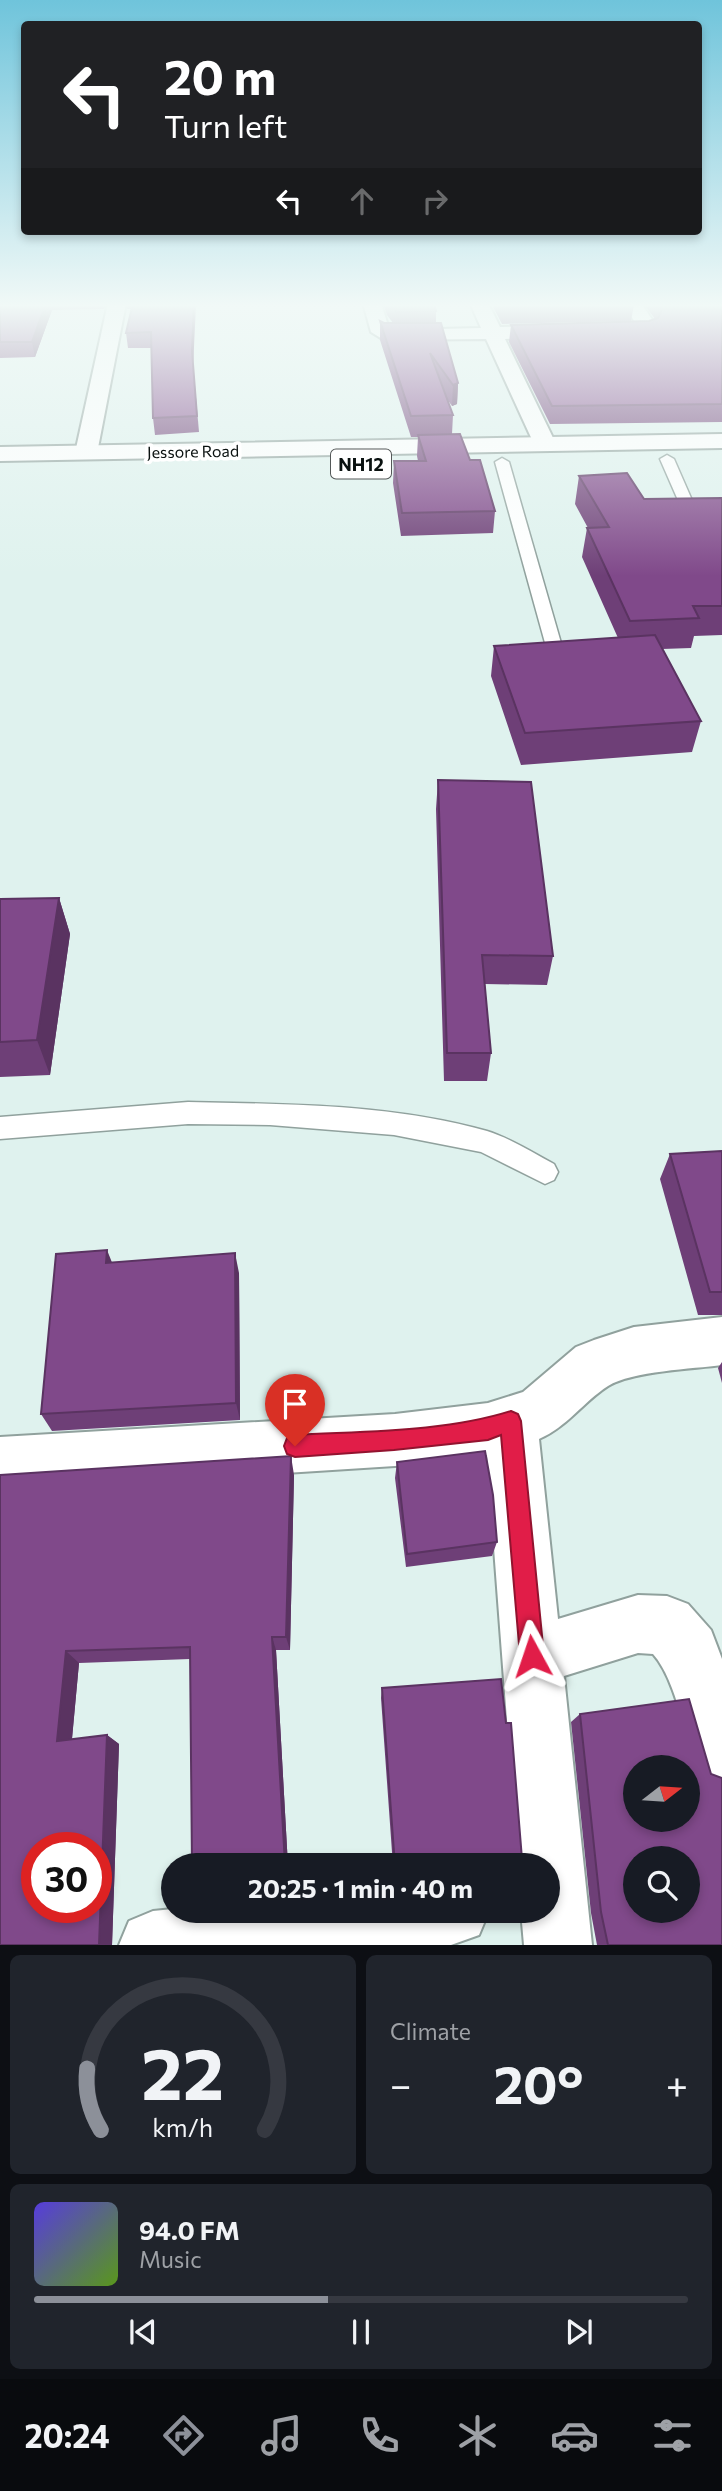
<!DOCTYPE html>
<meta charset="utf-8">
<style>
:root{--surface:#171b24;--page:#20242c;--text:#f1f3f6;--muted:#9ea1a6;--line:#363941;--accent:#8c9099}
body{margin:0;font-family:Commissioner,sans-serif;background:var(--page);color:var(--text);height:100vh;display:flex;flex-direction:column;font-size:26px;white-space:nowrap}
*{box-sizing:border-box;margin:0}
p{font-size:23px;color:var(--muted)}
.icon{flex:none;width:38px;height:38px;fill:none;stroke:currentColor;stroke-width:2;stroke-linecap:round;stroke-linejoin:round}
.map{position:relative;height:1945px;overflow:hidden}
.panel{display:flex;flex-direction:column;gap:10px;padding:10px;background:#0d0f14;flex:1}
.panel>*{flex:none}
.guide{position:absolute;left:21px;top:21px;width:681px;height:214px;border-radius:7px;box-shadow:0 4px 10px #0003;background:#202124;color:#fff;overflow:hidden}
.needle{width:46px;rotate:73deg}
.buttons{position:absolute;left:623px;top:1755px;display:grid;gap:14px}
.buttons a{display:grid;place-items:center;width:77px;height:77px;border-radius:50%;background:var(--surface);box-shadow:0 4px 10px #0003;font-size:35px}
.speed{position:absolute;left:21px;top:1832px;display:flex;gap:14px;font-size:35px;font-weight:700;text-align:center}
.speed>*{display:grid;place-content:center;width:91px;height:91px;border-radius:50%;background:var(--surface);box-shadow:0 4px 10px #0003;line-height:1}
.speed .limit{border:10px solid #d22;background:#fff;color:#111}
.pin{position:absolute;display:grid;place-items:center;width:60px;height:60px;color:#fff;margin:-72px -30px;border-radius:50% 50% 50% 0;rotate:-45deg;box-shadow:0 0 7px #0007}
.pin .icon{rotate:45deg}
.me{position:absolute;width:77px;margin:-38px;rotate:355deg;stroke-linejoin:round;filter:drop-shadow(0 0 5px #0008)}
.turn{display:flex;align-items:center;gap:24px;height:147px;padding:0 28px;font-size:32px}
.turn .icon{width:91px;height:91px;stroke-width:2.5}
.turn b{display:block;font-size:49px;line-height:60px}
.lanes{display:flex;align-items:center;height:66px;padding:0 28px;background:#0003;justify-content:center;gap:35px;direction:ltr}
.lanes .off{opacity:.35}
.big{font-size:52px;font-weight:700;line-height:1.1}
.panel .tile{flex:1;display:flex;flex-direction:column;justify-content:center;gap:10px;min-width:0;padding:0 24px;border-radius:10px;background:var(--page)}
.panel .dial{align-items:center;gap:0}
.dial svg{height:182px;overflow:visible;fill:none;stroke:var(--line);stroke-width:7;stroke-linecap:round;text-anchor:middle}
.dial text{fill:var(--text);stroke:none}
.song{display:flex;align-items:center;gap:21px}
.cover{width:84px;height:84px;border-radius:10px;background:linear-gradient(135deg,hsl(250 70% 55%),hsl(90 70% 35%))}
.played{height:7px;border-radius:4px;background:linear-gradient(90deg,var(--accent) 45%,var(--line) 45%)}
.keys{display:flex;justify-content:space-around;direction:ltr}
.heat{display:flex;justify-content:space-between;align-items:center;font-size:38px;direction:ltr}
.panel .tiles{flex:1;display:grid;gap:10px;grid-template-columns:1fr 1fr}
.tile:last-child{grid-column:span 2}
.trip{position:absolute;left:161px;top:1853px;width:399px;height:70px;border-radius:35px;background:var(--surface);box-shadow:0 4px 10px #0003;font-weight:700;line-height:70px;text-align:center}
.dock{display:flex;height:112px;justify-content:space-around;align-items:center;background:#090b0e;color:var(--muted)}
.dock .icon{width:49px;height:49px}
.dock .current{color:var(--accent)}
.dock b{font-size:32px;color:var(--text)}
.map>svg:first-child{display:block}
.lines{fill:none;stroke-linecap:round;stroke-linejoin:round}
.service-casing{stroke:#90a19d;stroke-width:3}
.minor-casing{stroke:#90a19d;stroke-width:4}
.trunk-casing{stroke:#90a19d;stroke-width:4}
.service{fill:#fff;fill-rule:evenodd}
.minor{fill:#fff;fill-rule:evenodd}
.trunk{fill:#fff;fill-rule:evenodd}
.wall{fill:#6e3f77}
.shaded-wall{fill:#5a3361}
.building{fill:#80498a;stroke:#5a3361;stroke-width:2;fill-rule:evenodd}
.route{fill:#e11d48;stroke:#92132f;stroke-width:2}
.labels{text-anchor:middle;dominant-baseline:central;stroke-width:7;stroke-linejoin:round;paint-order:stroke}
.far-street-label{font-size:16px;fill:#0a1110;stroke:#fff}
.shield{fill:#fff;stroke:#545858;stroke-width:2}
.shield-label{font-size:18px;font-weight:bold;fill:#0a1110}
</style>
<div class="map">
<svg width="722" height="1945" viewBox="0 0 722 1945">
<rect width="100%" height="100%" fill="#dff2ee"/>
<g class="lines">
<g class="service-casing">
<path id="service" d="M 667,455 L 674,459 L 695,507 L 693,510 L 683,510 L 681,507 L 660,459 Z
M 502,458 L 509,462 L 563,650 L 561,654 L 549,654 L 547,650 L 495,462 Z
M 188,1102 C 287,1104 391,1104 487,1131 C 510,1138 533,1153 554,1164 L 558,1172 L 554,1180 L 545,1184 L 481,1152 L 394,1135 L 270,1125 L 188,1124 L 0,1139 L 0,1117 Z"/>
</g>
<g class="minor-casing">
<path id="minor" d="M 108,303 L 126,303 L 97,453 L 94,458 L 78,458 L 75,453 Z
M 363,303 L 381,303 L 389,329 L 393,330 L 481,328 L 470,303 L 488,303 L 500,327 L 636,324 L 623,303 L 641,303 L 657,327 L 653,333 L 646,335 L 505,339 L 556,444 L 553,449 L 537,449 L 534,444 L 486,339 L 384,340 L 371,332 Z
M 722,1317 L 722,1365 C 693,1369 632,1371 608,1386 C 583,1402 567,1427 539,1439 L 558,1619 L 638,1595 L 667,1596 L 688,1604 L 711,1630 L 722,1659 L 722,1788 L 700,1779 C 685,1742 678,1682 653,1654 L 638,1653 L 564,1676 L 592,1945 L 524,1945 L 521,1911 L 548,1911 L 548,1866 L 518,1866 L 487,1455 L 395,1466 L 0,1491 L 0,1437 L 395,1414 L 488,1403 L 523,1392 L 576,1347 L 594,1340 L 634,1327 Z
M 173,1909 L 173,1911 L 489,1911 L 479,1935 L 451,1945 L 119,1945 L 129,1921 L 153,1911 Z"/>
</g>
<g class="trunk-casing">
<path id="trunk" d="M 722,434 L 722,448 L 0,461 L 0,447 Z"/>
</g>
<use href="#service" class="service"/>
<use href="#minor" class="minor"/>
<use href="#trunk" class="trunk"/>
</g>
<path class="wall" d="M 0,303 L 106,303 L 104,309 L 52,310 L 35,357 L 0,358 Z
M 127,303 L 236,303 L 196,306 L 193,367 L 199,432 L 155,435 L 153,418 L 151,348 L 128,348 L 126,333 L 131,309 L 127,309 Z
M 383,303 L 434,303 L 436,311 L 436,323 L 458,383 L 457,404 L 452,406 L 447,399 L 453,415 L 452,434 L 470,460 L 495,511 L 493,533 L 401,536 L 393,483 L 394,461 L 418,461 L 417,456 L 418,437 L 411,437 L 380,340 L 380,321 L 384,323 L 393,323 L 387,315 Z
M 491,303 L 633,303 L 634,305 L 631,321 L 502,324 Z
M 643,303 L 722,303 L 722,422 L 550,424 L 509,342 L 511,325 L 649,321 L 655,319 Z
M 579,476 L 644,499 L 722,498 L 722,635 L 694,636 L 691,648 L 662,649 L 701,721 L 692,752 L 521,765 L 491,676 L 494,646 L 618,638 L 582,557 L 587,528 L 588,528 L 575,504 Z
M 438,780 L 553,956 L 547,985 L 485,984 L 491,1053 L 487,1081 L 444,1081 L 436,809 Z
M 59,898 L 70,934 L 50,1075 L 0,1077 L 0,899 Z
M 722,1151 L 722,1315 L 698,1315 L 660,1179 L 670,1154 Z
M 112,1263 L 239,1273 L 240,1420 L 52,1431 L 41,1414 Z
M 722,1362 L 722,1383 L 718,1368 Z
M 397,1462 L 497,1542 L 492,1556 L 406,1567 L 395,1478 Z
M 0,1475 L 294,1475 L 290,1650 L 276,1650 L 288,1866 L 192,1866 L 190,1659 L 79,1663 L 72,1739 L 107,1735 L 119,1744 L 112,1945 L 0,1945 Z
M 382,1688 L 522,1859 L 515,1861 L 466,1866 L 393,1866 L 381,1698 Z
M 580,1714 L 711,1774 L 722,1945 L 597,1945 L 591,1913 L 571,1722 Z"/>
<path class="shaded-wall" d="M 46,303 L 51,303 L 52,310 L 35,357 L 32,342 Z
M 194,303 L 195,303 L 193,367 L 199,432 L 192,351 Z
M 458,383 L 457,404 L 452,406 L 453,385 Z
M 59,898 L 70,934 L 50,1075 L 37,1040 Z
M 107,1250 L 115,1270 L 106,1263 Z
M 235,1253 L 239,1273 L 240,1420 L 236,1403 Z
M 291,1456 L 294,1475 L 290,1650 L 286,1637 Z
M 272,1637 L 276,1650 L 288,1866 L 285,1864 Z
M 66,1651 L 79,1663 L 71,1749 L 57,1741 Z
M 107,1735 L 119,1744 L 112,1945 L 99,1945 Z"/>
<path class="building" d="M 0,303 L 46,303 L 32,342 L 0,342 Z
M 133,303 L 194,303 L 192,351 L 197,416 L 153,418 L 151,332 L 126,333 Z
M 390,303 L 434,303 L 436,311 L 396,312 Z
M 501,303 L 633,303 L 634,305 L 503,308 Z
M 658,303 L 722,303 L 722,404 L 552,406 L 511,325 L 649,321 L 658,318 L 662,309 Z
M 380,321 L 384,323 L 441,323 L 458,383 L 453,385 L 430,353 L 453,415 L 411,416 Z
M 460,434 L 470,460 L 480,460 L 495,511 L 402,513 L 394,461 L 426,461 L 418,435 Z
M 627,473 L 644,499 L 722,498 L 722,606 L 693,606 L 699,618 L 630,621 L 587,528 L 609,527 L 579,476 Z
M 655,635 L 701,721 L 525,733 L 494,646 Z
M 438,780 L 531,782 L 553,956 L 482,955 L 491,1053 L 447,1053 Z
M 59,898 L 37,1040 L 0,1042 L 0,899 Z
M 722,1151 L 722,1292 L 710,1292 L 670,1154 Z
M 107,1250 L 106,1263 L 235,1253 L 236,1403 L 41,1414 L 56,1254 Z
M 485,1451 L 493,1495 L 497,1542 L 407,1554 L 397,1462 Z
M 291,1456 L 286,1637 L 272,1637 L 285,1864 L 273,1866 L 192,1866 L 190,1647 L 66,1651 L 57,1741 L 107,1735 L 99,1945 L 0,1945 L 0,1475 ZM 37,1848 L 96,1848 L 96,1908 L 37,1908 Z
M 501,1679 L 506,1723 L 511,1723 L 522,1859 L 436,1866 L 395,1866 L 382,1688 Z
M 689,1699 L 711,1774 L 722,1778 L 722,1945 L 608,1945 L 601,1912 L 580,1714 ZM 635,1768 L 688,1768 L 688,1820 L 635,1820 ZM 635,1858 L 688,1858 L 688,1911 L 635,1911 Z"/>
<linearGradient id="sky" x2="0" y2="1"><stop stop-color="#6fc4db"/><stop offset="0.53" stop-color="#f1f9f7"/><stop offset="1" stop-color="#f1f9f7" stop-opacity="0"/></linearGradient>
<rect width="722" height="576" fill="url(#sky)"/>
<path class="route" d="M 511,1411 L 518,1414 L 521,1421 L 544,1656 L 541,1665 L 532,1669 L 524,1665 L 520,1656 L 501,1435 L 488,1440 L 394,1450 L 295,1457 L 287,1454 L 284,1446 L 287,1438 L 295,1435 C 364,1431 445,1432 511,1411 Z"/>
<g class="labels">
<g class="far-street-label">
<text transform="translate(193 451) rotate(-1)">Jessore Road</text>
</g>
<rect class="shield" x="331" y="449.5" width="60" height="29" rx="5"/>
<g class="shield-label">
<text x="361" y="464">NH12</text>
</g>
</g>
</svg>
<div class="buttons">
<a><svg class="needle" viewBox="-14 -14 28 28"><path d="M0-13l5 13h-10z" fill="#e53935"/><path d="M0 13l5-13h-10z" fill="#9ea1a6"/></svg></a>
<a><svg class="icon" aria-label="search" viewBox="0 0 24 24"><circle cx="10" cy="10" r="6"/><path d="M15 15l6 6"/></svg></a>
</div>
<div class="speed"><div class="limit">30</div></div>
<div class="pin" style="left:295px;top:1446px;background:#d93025"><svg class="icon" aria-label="arrive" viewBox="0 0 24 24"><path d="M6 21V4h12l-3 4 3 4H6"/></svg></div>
<svg class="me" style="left:532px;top:1656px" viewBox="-20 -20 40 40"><path d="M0-17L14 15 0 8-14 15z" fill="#e11d48" stroke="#fff" stroke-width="4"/></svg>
<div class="trip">20:25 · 1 min · 40 m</div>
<div class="guide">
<div class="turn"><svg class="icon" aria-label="left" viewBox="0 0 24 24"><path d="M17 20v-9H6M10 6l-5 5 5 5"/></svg><div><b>20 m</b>Turn left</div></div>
<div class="lanes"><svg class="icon" aria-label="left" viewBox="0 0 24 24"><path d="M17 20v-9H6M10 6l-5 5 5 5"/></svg><svg class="icon off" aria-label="ahead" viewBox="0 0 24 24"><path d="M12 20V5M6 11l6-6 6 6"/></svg><svg class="icon off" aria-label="right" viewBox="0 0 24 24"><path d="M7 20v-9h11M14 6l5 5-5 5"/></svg></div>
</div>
</div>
<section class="panel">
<div class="tiles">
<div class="tile dial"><svg viewBox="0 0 100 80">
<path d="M14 69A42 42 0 1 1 86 69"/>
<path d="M14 69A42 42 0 0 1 8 42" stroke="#8c9099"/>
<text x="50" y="56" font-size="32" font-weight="700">22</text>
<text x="50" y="72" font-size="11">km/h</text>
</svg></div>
<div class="tile"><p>Climate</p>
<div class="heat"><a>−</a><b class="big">20°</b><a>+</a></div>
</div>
<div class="tile">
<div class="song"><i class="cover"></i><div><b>94.0 FM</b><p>Music</p></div></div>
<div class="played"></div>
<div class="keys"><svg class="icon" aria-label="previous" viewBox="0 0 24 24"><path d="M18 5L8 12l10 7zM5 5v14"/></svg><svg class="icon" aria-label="pause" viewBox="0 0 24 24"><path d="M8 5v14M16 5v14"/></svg><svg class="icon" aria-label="next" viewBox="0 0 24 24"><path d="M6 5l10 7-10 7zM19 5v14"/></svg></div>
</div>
</div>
</section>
<nav class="dock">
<b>20:24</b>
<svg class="icon current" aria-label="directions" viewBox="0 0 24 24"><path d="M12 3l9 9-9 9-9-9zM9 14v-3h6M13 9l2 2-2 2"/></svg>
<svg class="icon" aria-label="music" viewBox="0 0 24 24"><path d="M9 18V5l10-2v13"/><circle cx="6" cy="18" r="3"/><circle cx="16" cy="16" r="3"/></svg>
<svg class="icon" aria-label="phone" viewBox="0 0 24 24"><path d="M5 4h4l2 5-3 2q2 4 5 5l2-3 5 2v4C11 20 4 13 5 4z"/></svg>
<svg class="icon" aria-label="climate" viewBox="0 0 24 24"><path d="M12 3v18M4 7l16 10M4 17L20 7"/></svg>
<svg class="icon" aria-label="car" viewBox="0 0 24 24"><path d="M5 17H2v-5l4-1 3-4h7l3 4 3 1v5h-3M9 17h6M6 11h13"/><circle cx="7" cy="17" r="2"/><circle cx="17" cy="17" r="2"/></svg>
<svg class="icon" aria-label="filters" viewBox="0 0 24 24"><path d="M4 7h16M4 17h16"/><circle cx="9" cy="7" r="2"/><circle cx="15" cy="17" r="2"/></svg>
</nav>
